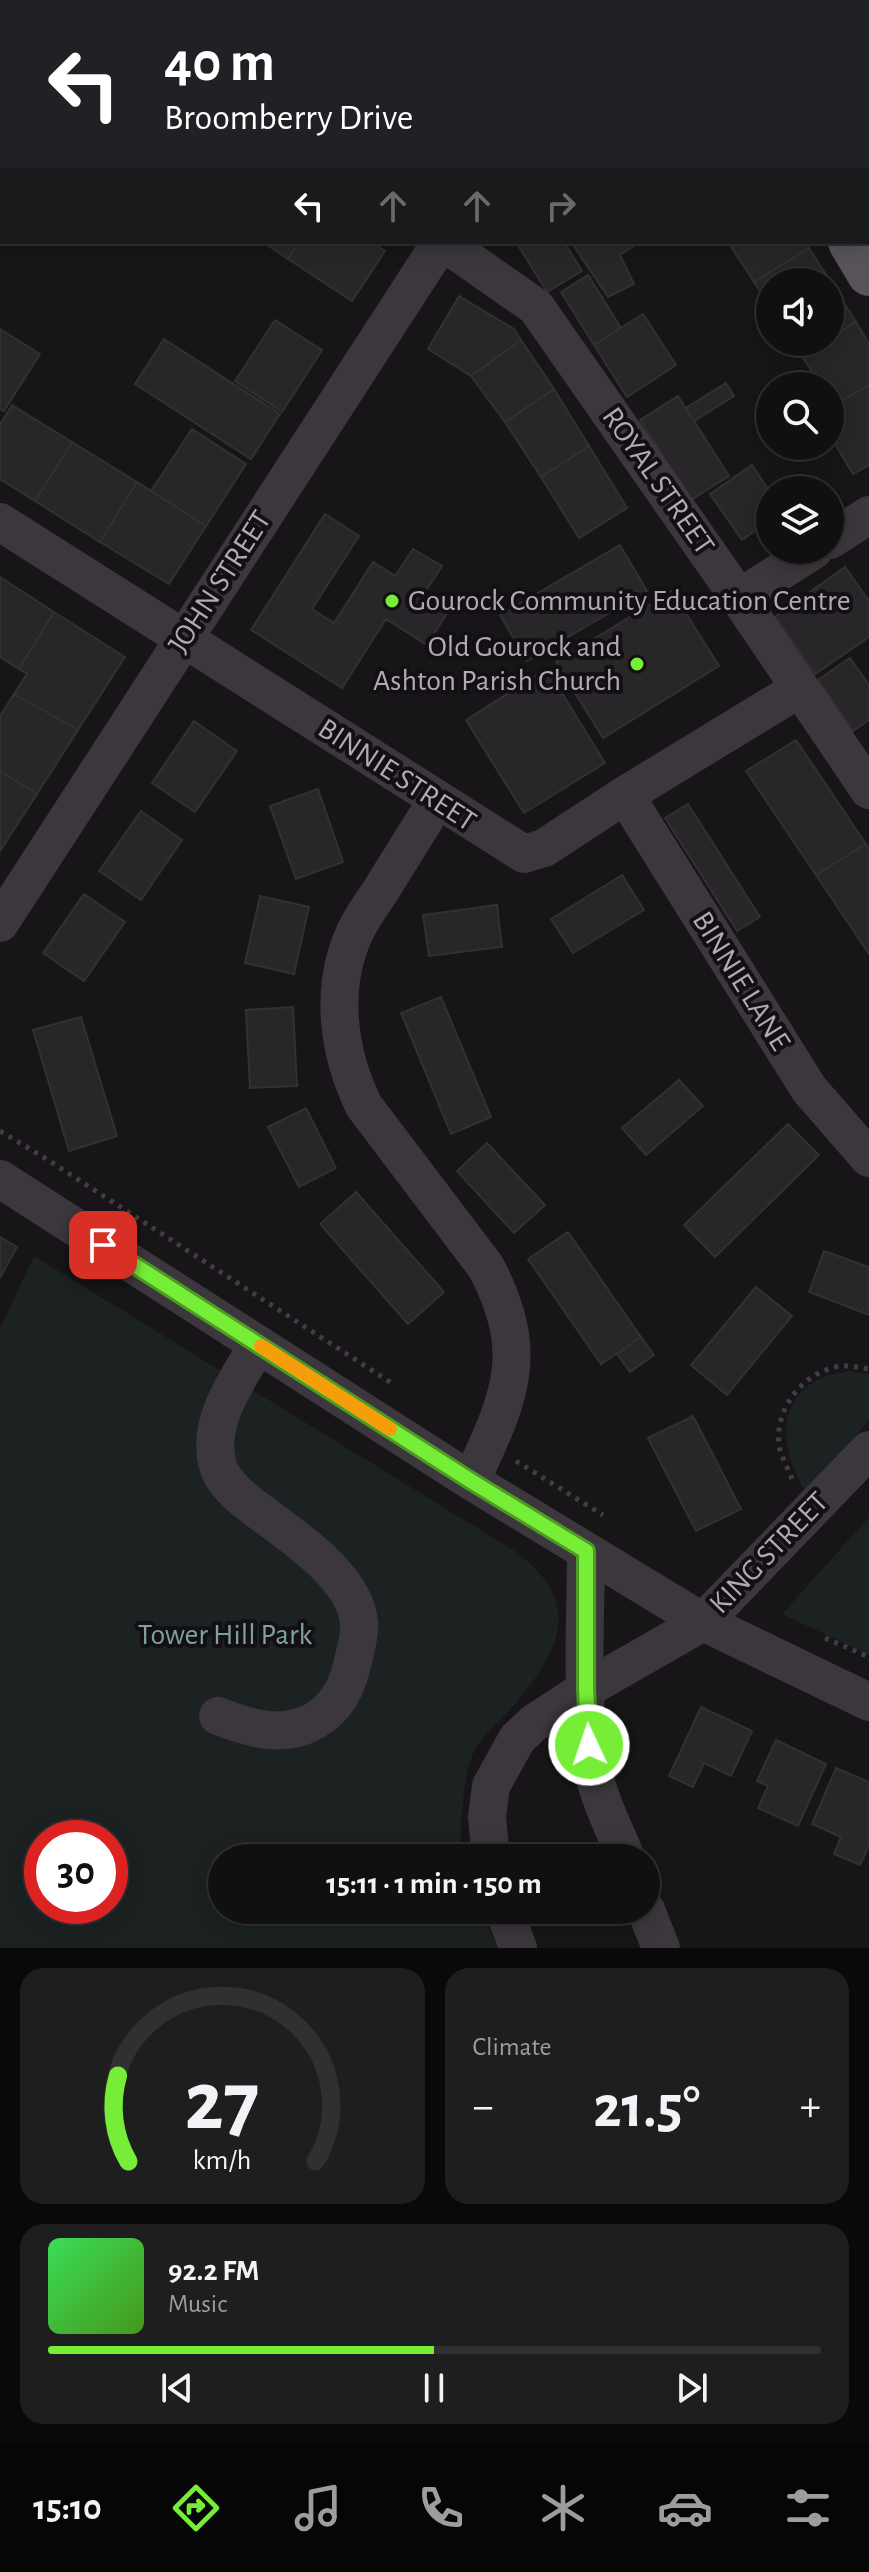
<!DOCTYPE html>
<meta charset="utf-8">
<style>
:root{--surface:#111011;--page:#1e1e1f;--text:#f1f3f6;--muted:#9c9d9f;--line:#303031;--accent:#76ee37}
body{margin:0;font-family:"Alegreya Sans",sans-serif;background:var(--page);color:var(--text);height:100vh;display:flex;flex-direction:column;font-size:30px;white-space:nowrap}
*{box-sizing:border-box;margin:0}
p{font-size:26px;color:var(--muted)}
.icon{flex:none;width:44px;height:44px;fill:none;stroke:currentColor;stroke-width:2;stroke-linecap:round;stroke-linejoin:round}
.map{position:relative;height:1948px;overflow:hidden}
.sheet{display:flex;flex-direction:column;gap:20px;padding:20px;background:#090909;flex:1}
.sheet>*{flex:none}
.hud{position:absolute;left:0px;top:0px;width:870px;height:244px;box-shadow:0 4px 20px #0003,0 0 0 2px var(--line);background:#202124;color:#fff;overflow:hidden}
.buttons{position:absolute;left:756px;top:268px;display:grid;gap:16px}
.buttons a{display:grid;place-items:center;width:88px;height:88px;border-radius:50%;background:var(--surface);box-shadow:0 4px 20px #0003,0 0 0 2px var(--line);font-size:40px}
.speed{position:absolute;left:24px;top:1820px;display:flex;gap:16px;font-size:40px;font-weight:700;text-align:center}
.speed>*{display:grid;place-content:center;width:104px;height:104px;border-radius:50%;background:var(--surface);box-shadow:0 4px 20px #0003,0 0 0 2px var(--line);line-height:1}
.speed .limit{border:12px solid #d22;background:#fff;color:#111}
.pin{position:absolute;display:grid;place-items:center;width:68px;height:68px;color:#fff;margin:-34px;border-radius:16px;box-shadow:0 4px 12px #0006}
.me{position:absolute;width:88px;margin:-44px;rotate:357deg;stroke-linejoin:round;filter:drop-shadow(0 0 6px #0008)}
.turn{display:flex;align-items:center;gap:28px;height:168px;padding:0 32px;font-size:36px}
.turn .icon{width:104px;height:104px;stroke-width:2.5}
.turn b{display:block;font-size:56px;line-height:68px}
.lanes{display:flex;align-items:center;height:76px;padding:0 32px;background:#0003;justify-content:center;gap:40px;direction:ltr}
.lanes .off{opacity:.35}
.big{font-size:60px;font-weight:700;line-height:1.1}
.sheet .card{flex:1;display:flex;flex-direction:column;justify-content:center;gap:12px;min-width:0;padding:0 28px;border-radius:24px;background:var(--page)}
.sheet .dial{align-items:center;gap:0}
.dial svg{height:208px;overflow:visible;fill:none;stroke:var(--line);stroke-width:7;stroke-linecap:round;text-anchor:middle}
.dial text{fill:var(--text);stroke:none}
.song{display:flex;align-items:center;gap:24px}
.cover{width:96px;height:96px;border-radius:12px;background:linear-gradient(135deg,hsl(130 70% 55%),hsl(100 70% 35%))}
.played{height:8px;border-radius:4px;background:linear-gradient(90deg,var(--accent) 50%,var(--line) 50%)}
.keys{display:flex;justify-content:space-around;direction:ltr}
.heat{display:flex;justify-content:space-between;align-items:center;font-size:44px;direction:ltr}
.sheet .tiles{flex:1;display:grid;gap:20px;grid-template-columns:1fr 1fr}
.card:last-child{grid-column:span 2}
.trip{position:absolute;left:208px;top:1844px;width:452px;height:80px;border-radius:40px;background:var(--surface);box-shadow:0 4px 20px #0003,0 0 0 2px var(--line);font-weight:700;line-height:80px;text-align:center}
.menu{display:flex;height:128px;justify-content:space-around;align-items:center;background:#070607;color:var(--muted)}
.menu .icon{width:56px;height:56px}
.menu .on{color:var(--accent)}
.menu b{font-size:36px;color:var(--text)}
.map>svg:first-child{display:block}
.green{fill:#1c2122;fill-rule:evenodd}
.building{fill:#282628;stroke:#333033;stroke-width:2}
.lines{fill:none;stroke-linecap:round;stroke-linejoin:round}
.path{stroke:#413d43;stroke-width:5;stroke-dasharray:4 6;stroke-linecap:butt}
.minor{stroke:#3b373c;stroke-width:38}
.major{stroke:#59535b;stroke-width:44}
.route-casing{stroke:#4d9b24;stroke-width:20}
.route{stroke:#76ee37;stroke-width:14}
.slow{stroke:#f59e0b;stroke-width:14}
.poi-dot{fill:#76ee37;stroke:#121012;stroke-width:3}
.labels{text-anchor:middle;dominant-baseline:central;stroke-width:8;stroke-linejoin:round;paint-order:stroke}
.street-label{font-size:30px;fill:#b2a8b7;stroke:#121012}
.poi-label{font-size:30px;fill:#b2a8b7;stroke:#121012;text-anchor:start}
.park-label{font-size:30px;fill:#7fa0a2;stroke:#121012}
</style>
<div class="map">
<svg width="869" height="1948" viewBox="0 0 869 1948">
<rect width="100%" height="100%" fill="#171517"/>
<path class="green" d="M 34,1256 L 515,1551 C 582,1601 563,1646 517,1702 C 504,1718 487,1731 476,1748 C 463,1768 459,1834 462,1858 L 222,1858 L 222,1910 L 482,1910 L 497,1948 L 0,1948 L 0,1328 ZM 42,1838 L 110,1838 L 110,1906 L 42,1906 Z
M 850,1371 L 869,1374 L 869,1420 L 806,1493 C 773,1440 777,1379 850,1371 Z
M 869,1517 L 869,1655 L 782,1614 Z"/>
<path class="building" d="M 0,0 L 3,2 L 2,84 L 0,83 Z
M 138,0 L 346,0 L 344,2 Z
M 539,0 L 619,0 L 617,2 Z
M 263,242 L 299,242 L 288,259 Z
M 299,242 L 371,242 L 385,251 L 352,301 L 288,259 Z
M 528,242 L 564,242 L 582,271 L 547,292 L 519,247 Z
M 571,242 L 640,242 L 620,255 L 634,284 L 608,297 Z
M 728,242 L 805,242 L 809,248 L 754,282 Z
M 809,248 L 856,322 L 830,338 L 830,282 L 770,282 L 770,306 L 754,282 Z
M 588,275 L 621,328 L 594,345 L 561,292 Z
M 459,296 L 514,329 L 521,340 L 471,376 L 428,349 Z
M 643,314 L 676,365 L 627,397 L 594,345 Z
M 275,320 L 322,350 L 282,412 L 235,381 Z
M 856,322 L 869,344 L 869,385 L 833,406 L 830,401 L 830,386 L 821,386 L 802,356 L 824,342 L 830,342 L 830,338 Z
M 0,329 L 40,354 L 4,411 L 0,409 Z
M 164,339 L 280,414 L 251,459 L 135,384 Z
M 521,340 L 554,389 L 505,422 L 471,376 Z
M 793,342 L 824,342 L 802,356 Z
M 726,383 L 734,396 L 694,421 L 686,408 Z
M 869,385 L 869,465 L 853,474 L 830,436 L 830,408 Z
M 554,389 L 589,446 L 541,477 L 505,422 Z
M 678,396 L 729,476 L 691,500 L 640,420 Z
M 12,405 L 72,442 L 35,501 L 0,479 L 0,424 Z
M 192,429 L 246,464 L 206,526 L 151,491 Z
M 72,442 L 137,482 L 100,542 L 35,501 Z
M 589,446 L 627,508 L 579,538 L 541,477 Z
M 752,465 L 770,492 L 770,520 L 742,540 L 710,494 Z
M 137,482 L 206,526 L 169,584 L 100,542 Z
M 325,514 L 359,536 L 312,609 L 334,623 L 373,562 L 395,576 L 413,549 L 442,566 L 424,594 L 449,610 L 427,645 L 386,619 L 342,688 L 251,630 Z
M 620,545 L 647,591 L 527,661 L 500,615 Z
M 845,567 L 869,601 L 869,637 L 815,674 L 775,617 Z
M 0,577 L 54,612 L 19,669 L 0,657 Z
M 672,591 L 719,666 L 603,738 L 556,662 Z
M 54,612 L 125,657 L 78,730 L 14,694 L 27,674 L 19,669 Z
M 850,658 L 869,685 L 869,720 L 853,731 L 818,680 Z
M 547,669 L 605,763 L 524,813 L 466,720 Z
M 14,694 L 78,730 L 37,794 L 0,771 L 0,716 Z
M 194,721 L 237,751 L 195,812 L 152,783 Z
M 796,740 L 866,844 L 816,875 L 746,771 Z
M 0,771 L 37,794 L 0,851 Z
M 318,789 L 343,862 L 296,879 L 270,806 Z
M 688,804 L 760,917 L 737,931 L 665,818 Z
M 141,811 L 182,840 L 141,900 L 99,871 Z
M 866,844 L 869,848 L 869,954 L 816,875 Z
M 622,875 L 644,910 L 573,953 L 551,919 Z
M 84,894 L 125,922 L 84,981 L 43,953 Z
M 260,896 L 309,907 L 294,974 L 245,963 Z
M 497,905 L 502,947 L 429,956 L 423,915 Z
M 441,997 L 491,1117 L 451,1134 L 401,1013 Z
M 293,1007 L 297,1086 L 250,1088 L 246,1010 Z
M 81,1017 L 117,1136 L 69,1151 L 33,1030 Z
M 679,1080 L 703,1106 L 646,1155 L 622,1128 Z
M 306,1108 L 336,1168 L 299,1187 L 268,1127 Z
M 788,1124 L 819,1155 L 715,1257 L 684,1225 Z
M 487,1143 L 545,1205 L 514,1233 L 457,1171 Z
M 356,1192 L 444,1292 L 408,1324 L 320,1224 Z
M 568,1232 L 641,1337 L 601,1364 L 528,1259 Z
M 0,1237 L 17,1247 L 0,1278 Z
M 824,1251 L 869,1267 L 869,1315 L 809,1292 Z
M 756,1287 L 792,1316 L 727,1395 L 691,1365 Z
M 641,1337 L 654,1355 L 630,1372 L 617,1354 Z
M 693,1416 L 741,1509 L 696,1531 L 648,1438 Z
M 701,1707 L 752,1731 L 731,1776 L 704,1763 L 693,1787 L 669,1776 Z
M 776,1740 L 826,1764 L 798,1826 L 758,1808 L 768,1786 L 757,1781 Z
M 836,1768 L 869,1782 L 869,1845 L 860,1865 L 834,1854 L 841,1837 L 812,1824 Z"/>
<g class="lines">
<path class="path" d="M 757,0 L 758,2
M 868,108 L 869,107
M 0,1131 L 45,1158 L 393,1384
M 516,1461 L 603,1515
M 792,1479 C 788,1469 783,1459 780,1450 C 772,1415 798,1377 832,1368 C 845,1364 856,1367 869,1369
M 825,1638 L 869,1657"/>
<path class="minor" d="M 83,0 L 86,2
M 680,2 L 682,0
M 443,242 L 536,307 L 739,598 L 869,790
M 0,522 L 524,854 L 544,848 L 625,795 L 799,689
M 830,540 L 869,515
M 739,598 L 814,550
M 625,795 L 809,1089 L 869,1158
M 437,800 C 418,830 400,860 381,890 C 372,904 362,917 355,932 C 329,988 338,1053 364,1106 L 486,1267 C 532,1355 509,1398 471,1481
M 0,923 L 441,242
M 0,1179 L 471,1481 L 703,1622 L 869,1702
M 586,1551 C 586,1619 579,1713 595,1778 C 601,1805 616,1832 626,1858
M 218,1716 C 247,1727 276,1737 306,1725 C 332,1714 346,1692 352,1665 C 355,1652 360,1637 359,1623 C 356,1576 289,1534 255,1508 C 240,1497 221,1482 217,1462 C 207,1420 239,1378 258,1344
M 491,1858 L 487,1817 L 491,1786 L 517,1739 L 534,1723 L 586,1689 L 703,1622 L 869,1450
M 504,1910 L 518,1948
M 646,1910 L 661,1948"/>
<path class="major" d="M 704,0 L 705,2
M 850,242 L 869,274"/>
</g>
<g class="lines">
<g class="route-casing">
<path id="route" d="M 103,1245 L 471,1481 L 586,1551 L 586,1689 L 589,1745"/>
</g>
<use href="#route" class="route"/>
<path class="slow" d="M 261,1346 L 390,1429"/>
</g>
<g class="poi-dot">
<circle cx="392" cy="601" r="8"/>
<circle cx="637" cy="664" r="8"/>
</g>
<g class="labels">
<g class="street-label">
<text transform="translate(658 481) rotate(55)">ROYAL STREET</text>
<text transform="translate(220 582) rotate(-57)">JOHN STREET</text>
<text transform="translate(397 775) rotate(33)">BINNIE STREET</text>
<text transform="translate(741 981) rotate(58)">BINNIE LANE</text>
<text transform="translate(769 1553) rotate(-46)">KING STREET</text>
</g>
<g class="poi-label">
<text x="408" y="601">Gourock Community Education Centre</text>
<text x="621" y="647" text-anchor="end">Old Gourock and<tspan x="621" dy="34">Ashton Parish Church</tspan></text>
</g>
<g class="park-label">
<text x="225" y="1635">Tower Hill Park</text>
</g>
</g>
</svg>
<div class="buttons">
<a><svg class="icon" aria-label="sound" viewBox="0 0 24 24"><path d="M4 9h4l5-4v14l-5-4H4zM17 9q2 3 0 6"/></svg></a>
<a><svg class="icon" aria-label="search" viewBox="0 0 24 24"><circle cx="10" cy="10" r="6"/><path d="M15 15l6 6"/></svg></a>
<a><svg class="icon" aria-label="layers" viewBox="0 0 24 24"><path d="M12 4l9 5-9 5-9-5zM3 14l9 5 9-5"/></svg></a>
</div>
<div class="speed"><div class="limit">30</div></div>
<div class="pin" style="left:103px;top:1245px;background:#d93025"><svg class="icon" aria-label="arrive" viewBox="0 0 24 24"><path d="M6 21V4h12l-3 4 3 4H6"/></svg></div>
<svg class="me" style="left:589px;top:1745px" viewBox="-20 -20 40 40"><circle r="17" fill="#76ee37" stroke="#fff" stroke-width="3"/><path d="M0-11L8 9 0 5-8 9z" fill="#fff"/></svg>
<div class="trip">15:11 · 1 min · 150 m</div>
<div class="hud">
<div class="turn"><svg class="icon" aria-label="left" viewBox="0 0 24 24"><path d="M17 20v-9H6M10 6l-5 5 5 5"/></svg><div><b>40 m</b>Broomberry Drive</div></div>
<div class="lanes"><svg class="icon" aria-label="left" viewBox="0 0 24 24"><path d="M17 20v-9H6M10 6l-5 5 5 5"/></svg><svg class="icon off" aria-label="ahead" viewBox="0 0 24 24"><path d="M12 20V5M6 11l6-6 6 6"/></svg><svg class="icon off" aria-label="ahead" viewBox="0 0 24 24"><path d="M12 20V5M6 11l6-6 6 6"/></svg><svg class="icon off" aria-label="right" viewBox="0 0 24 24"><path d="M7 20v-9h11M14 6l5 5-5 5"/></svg></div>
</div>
</div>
<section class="sheet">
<div class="tiles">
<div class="card dial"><svg viewBox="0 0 100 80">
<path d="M14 69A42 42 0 1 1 86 69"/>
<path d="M14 69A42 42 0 0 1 10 36" stroke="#76ee37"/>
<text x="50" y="56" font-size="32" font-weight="700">27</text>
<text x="50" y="72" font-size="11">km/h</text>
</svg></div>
<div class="card"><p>Climate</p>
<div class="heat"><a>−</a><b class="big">21.5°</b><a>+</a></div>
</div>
<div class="card">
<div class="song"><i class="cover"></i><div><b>92.2 FM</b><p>Music</p></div></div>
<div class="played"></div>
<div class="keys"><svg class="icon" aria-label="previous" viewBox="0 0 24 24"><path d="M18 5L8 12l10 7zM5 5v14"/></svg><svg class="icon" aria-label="pause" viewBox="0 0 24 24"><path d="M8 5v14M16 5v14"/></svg><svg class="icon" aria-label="next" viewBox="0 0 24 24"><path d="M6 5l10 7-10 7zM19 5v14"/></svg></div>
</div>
</div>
</section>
<nav class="menu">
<b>15:10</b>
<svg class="icon on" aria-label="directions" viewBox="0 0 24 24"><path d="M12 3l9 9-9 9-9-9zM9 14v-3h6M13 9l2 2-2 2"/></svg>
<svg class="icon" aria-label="music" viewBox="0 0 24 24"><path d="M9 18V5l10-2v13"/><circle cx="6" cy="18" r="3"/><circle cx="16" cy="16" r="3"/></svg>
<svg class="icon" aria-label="phone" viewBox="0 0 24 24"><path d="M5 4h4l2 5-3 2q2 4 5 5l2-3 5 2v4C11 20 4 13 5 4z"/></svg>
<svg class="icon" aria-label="climate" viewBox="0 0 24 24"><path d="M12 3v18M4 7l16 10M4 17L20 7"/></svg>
<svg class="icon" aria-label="car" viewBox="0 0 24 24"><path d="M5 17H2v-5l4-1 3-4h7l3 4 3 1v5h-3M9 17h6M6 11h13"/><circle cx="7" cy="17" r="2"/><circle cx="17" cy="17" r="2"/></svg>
<svg class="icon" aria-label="filters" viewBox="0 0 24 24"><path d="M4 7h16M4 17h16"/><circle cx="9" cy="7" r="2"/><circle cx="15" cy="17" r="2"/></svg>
</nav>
